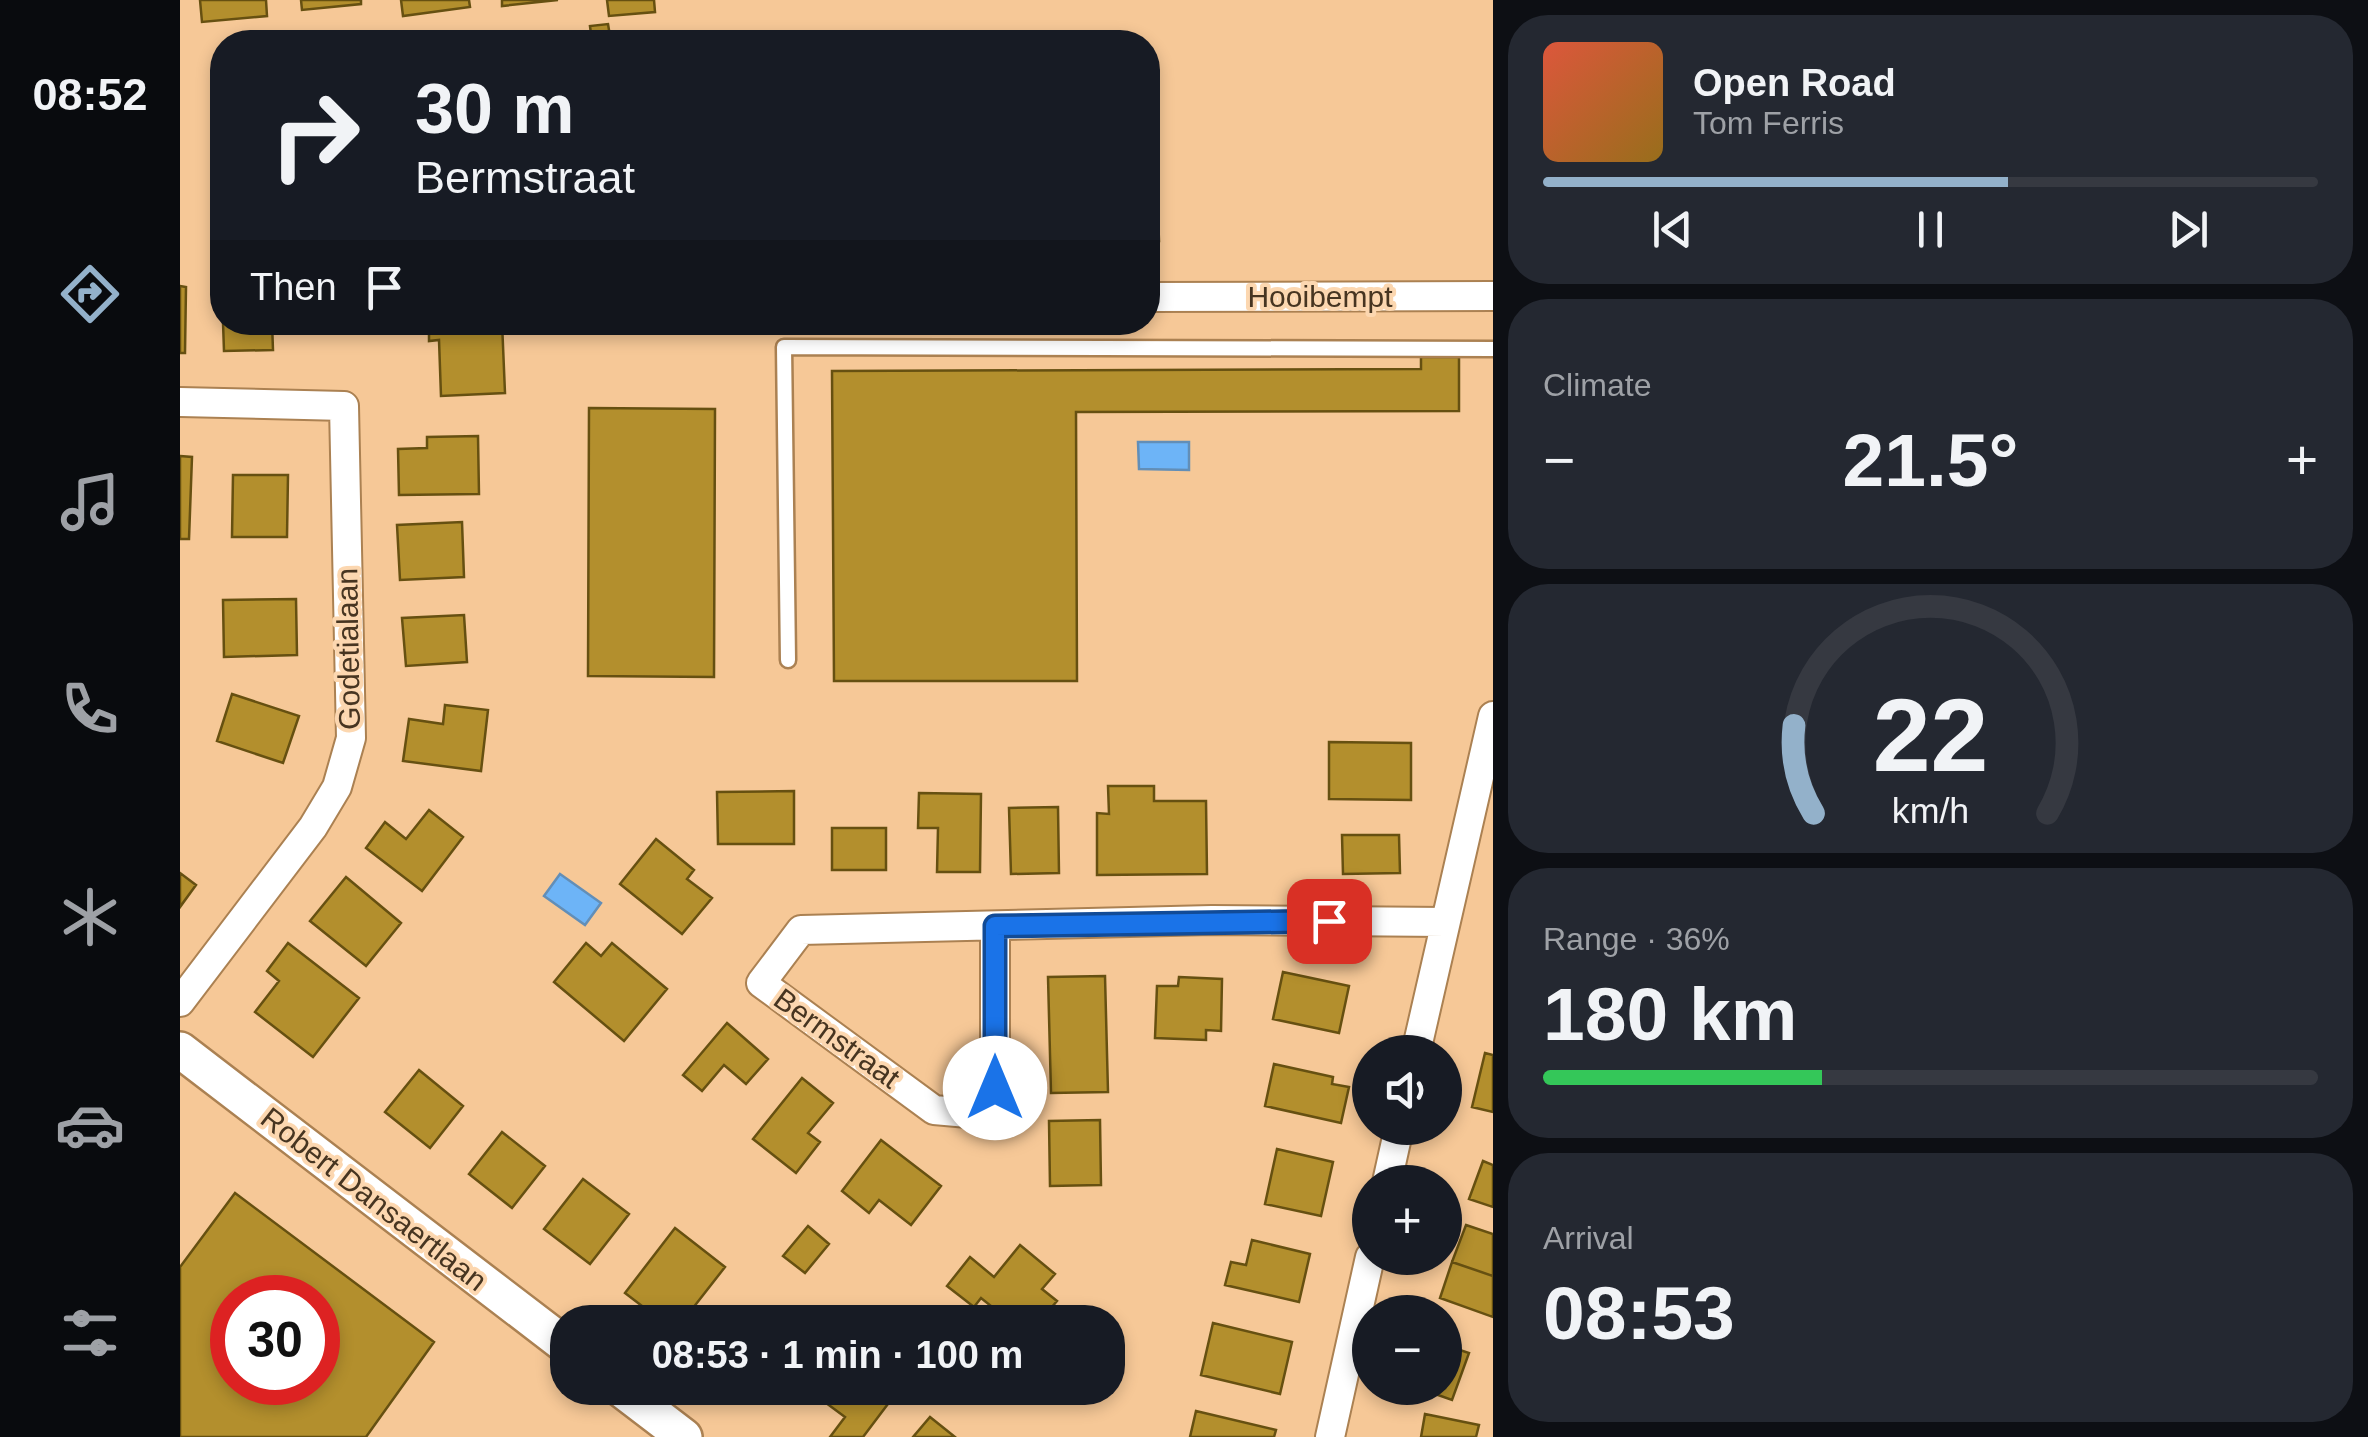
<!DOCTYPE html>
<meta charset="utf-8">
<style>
:root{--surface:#171b24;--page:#242831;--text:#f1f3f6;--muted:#9ea1a6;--line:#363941;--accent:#93b1ca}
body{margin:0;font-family:Arial,sans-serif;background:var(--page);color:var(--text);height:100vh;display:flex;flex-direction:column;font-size:38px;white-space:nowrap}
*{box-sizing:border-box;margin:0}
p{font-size:32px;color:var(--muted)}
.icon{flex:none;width:55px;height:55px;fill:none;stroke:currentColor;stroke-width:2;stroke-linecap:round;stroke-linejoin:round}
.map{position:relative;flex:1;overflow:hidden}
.drawer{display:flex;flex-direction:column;gap:15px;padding:15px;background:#0d0f14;width:875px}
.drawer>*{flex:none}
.top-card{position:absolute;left:30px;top:30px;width:950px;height:305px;border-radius:40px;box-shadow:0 5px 15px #0003;background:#171b24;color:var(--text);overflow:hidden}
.buttons{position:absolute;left:1172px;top:1035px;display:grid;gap:20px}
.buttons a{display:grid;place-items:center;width:110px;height:110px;border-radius:50%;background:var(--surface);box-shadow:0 5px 15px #0003;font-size:50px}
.speed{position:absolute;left:30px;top:1275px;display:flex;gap:20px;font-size:50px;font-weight:700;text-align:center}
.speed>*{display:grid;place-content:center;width:130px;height:130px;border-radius:50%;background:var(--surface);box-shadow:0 5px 15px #0003;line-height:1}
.speed .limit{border:15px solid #d22;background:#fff;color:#111}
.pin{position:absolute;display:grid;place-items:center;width:85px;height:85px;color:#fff;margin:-42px;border-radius:20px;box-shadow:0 5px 15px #0006}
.me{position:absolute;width:110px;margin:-55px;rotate:0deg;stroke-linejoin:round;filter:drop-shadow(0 0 8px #0008)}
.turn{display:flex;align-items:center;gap:35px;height:210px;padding:0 40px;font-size:45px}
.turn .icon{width:130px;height:130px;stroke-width:2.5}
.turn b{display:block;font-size:70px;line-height:85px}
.then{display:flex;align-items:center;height:95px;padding:0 40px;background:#0003;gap:20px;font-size:38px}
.big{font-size:75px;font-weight:800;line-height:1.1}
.drawer .card{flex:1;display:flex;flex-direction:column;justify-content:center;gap:15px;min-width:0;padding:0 35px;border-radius:40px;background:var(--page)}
.drawer .dial{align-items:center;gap:0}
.dial svg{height:260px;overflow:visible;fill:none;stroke:var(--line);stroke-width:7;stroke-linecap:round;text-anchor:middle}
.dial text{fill:var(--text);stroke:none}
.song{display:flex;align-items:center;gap:30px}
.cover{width:120px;height:120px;border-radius:15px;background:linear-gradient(135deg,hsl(10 70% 55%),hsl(40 70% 35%))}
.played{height:10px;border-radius:5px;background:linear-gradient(90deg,var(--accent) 60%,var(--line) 60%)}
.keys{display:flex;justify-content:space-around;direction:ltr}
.heat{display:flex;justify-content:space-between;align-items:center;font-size:55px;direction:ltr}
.charge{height:15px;border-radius:8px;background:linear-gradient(90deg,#34c759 36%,var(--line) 0)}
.trip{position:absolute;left:370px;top:1305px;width:575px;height:100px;border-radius:40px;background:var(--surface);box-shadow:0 5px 15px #0003;font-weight:800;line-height:100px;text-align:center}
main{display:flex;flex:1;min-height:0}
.tab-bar{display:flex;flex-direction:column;width:180px;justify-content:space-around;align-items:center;background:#090b0e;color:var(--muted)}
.tab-bar .icon{width:70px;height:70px}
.tab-bar .active{color:var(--accent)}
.tab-bar b{font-size:45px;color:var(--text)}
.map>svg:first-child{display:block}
.water{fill:#6db4f7;stroke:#628eb7;stroke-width:2.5}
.building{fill:#b38f2d;stroke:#665011;stroke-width:2.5;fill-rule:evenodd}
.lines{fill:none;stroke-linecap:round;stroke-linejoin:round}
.service-casing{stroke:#ab8152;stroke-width:19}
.minor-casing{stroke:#ab8152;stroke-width:32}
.tertiary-casing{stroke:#ab8152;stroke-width:40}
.service{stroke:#fff;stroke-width:14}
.minor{stroke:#fff;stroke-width:28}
.tertiary{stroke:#fff;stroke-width:35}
.route-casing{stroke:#114b97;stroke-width:25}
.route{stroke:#1a73e8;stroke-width:18}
.labels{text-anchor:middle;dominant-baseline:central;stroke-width:8;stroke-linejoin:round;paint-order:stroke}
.street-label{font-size:30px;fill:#473521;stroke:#fcd7b0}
</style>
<main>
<nav class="tab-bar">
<b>08:52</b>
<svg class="icon active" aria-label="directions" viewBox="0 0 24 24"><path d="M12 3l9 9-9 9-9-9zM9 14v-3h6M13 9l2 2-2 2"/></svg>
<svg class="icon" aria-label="music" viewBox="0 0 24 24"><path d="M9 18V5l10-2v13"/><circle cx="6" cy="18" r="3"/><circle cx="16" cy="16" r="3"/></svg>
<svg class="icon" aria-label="phone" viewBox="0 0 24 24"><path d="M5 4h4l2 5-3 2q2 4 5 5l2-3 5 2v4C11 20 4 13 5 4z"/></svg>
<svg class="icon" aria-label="climate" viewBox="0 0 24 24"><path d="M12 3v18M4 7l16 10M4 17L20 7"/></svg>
<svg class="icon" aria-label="car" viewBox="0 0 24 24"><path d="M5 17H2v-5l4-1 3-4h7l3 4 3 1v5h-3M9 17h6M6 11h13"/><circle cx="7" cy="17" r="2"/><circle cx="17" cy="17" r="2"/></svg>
<svg class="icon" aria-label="filters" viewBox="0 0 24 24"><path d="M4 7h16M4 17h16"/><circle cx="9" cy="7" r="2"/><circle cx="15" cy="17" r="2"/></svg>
</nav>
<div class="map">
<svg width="1313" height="1437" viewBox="0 0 1313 1437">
<rect width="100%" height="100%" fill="#f6c897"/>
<path class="water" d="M 958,442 L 1009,442 L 1009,470 L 959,469 Z
M 380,874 L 421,903 L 405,925 L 364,896 Z"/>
<path class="building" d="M 20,0 L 86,0 L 87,16 L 22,22 Z
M 121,0 L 181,0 L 181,4 L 122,10 Z
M 221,0 L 289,0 L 290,7 L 223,16 Z
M 322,0 L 378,0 L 322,6 Z
M 427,0 L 474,0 L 475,12 L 429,16 Z
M 428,24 L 431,42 L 412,42 L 410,26 Z
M 968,185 L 977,185 L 979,241 L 968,241 Z
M 0,286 L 6,287 L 5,353 L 0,353 Z
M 43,322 L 92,322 L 93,350 L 44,351 Z
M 133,322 L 183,322 L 183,328 L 134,329 Z
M 249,322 L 322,322 L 325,393 L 261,396 L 259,340 L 249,341 Z
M 1241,357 L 1279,357 L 1279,411 L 896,412 L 897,681 L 654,681 L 652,371 L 1241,369 Z
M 409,408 L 535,409 L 534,677 L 408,676 Z
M 298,436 L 299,494 L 219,495 L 218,449 L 247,448 L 247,437 Z
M 0,456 L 12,457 L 9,539 L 0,539 Z
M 53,475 L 108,475 L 107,537 L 52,537 Z
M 282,522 L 284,577 L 220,580 L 217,525 Z
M 116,599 L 117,655 L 44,657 L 43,600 Z
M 284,615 L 287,662 L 226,666 L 222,618 Z
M 52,694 L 119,716 L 103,763 L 37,741 Z
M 265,705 L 308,710 L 301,771 L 223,761 L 229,719 L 263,724 Z
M 1149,742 L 1231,743 L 1231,800 L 1149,799 Z
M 928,786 L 974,786 L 974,801 L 1026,801 L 1027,874 L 917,875 L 917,813 L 929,814 Z
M 614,791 L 614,844 L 538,844 L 537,792 Z
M 739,793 L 801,794 L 800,872 L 757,872 L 758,828 L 738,828 Z
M 878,807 L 879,873 L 831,874 L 829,808 Z
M 249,810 L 283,837 L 242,891 L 186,848 L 205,822 L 226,839 Z
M 652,828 L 706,828 L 706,870 L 652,870 Z
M 1162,835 L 1219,835 L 1220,873 L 1163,874 Z
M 476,839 L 514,870 L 507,879 L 532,898 L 502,934 L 440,884 Z
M 0,873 L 16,885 L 0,907 Z
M 166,877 L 221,923 L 186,966 L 130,921 Z
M 108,943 L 179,998 L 133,1057 L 75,1012 L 99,981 L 87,971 Z
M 406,943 L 421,956 L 432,943 L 487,989 L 444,1041 L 374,982 Z
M 1103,972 L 1169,986 L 1159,1033 L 1093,1019 Z
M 925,976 L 928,1092 L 871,1093 L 868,977 Z
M 999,977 L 1042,979 L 1041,1031 L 1026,1030 L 1026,1040 L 975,1038 L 977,986 L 998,986 Z
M 547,1023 L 588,1059 L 566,1084 L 544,1065 L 522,1091 L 503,1075 Z
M 1305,1053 L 1313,1055 L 1313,1112 L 1292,1107 Z
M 1094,1064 L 1153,1077 L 1152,1084 L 1169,1087 L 1161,1123 L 1085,1106 Z
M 239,1070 L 283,1106 L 250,1148 L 205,1112 Z
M 622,1078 L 653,1103 L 628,1133 L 640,1142 L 616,1173 L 573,1139 Z
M 920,1120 L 921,1185 L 870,1186 L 869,1121 Z
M 322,1132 L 365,1166 L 332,1208 L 289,1174 Z
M 701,1140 L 761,1186 L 731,1225 L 699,1200 L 689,1213 L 662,1191 Z
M 1097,1149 L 1153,1162 L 1141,1216 L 1085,1204 Z
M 1303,1161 L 1313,1165 L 1313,1207 L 1289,1199 Z
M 403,1179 L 449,1214 L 410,1264 L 364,1229 Z
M 55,1193 L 254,1342 L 186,1437 L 0,1437 L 0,1267 ZM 52,1298 L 138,1298 L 138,1382 L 52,1382 Z
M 1286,1225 L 1313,1234 L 1313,1276 L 1272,1262 Z
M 628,1226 L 649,1244 L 625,1273 L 603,1256 Z
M 495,1228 L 545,1267 L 502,1322 L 483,1322 L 445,1293 Z
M 1072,1240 L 1130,1254 L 1119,1302 L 1045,1285 L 1051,1262 L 1066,1265 Z
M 840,1245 L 875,1274 L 862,1289 L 877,1301 L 859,1322 L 831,1322 L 801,1298 L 794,1307 L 767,1286 L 790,1257 L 814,1277 Z
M 1272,1262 L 1313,1276 L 1313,1317 L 1260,1298 Z
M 1033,1323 L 1112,1342 L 1100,1394 L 1021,1375 Z
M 1265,1345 L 1289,1353 L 1272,1400 L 1238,1388 L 1265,1388 Z
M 567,1388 L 600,1388 L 588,1403 Z
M 645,1388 L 720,1388 L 683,1437 L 650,1437 L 665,1417 L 638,1397 Z
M 1016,1411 L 1096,1430 L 1094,1437 L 1010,1437 Z
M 1245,1414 L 1299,1425 L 1296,1437 L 1241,1437 Z
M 750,1417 L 775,1437 L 733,1437 Z"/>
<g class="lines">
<g class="service-casing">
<path id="service" d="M 608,660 L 604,347 L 1313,349"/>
</g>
<g class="minor-casing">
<path id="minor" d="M 968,297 L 1313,296
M 0,402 L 164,406 L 171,738 L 157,787 L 133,827 L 0,1002
M 815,926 L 815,1088 L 788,1113 L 754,1110 L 581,983 L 621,930 L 1032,920 L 1265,922
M 1236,1052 L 1313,716
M 1207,1182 L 1219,1128
M 1150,1437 L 1190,1257"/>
</g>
<g class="tertiary-casing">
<path id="tertiary" d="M 0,1050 L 388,1347
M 440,1388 L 504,1437"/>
</g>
<use href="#service" class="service"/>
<use href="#minor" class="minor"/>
<use href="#tertiary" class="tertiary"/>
</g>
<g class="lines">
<g class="route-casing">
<path id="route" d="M 815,1088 L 815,926 L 1149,921"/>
</g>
<use href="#route" class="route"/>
</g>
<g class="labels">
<g class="street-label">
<text x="1140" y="296">Hooibempt</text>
<text transform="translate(168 649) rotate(-91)">Godetialaan</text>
<text transform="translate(657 1038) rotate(36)">Bermstraat</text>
<text transform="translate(194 1199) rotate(38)">Robert Dansaertlaan</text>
</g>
</g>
</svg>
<div class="buttons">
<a><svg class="icon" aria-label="sound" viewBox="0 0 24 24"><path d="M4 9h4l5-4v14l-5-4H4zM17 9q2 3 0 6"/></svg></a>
<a>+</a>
<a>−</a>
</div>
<div class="speed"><div class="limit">30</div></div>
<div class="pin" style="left:1149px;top:921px;background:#d93025"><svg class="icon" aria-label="arrive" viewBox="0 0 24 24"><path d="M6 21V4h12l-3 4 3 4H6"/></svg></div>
<svg class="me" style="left:815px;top:1088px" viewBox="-20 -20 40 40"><circle r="19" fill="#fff"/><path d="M0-13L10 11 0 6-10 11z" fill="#1a73e8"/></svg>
<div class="trip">08:53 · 1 min · 100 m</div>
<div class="top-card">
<div class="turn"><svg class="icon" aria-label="right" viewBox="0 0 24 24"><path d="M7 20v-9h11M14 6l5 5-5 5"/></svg><div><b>30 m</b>Bermstraat</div></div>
<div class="then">Then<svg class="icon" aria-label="arrive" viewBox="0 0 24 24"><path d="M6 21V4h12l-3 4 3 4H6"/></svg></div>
</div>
</div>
<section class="drawer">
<div class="card">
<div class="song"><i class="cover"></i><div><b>Open Road</b><p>Tom Ferris</p></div></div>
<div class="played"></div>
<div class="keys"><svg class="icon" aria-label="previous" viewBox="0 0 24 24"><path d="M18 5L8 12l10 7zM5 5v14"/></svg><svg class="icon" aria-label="pause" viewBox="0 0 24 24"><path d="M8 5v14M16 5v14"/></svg><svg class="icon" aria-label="next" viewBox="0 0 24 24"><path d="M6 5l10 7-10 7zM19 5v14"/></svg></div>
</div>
<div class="card"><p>Climate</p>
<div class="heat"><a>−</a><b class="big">21.5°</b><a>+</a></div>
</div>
<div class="card dial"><svg viewBox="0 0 100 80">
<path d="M14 69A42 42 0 1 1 86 69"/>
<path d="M14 69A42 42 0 0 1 8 42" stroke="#93b1ca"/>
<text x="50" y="56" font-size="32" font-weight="700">22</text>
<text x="50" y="72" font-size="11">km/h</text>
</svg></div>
<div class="card"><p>Range · 36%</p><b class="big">180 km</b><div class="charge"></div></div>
<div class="card"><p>Arrival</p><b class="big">08:53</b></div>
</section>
</main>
